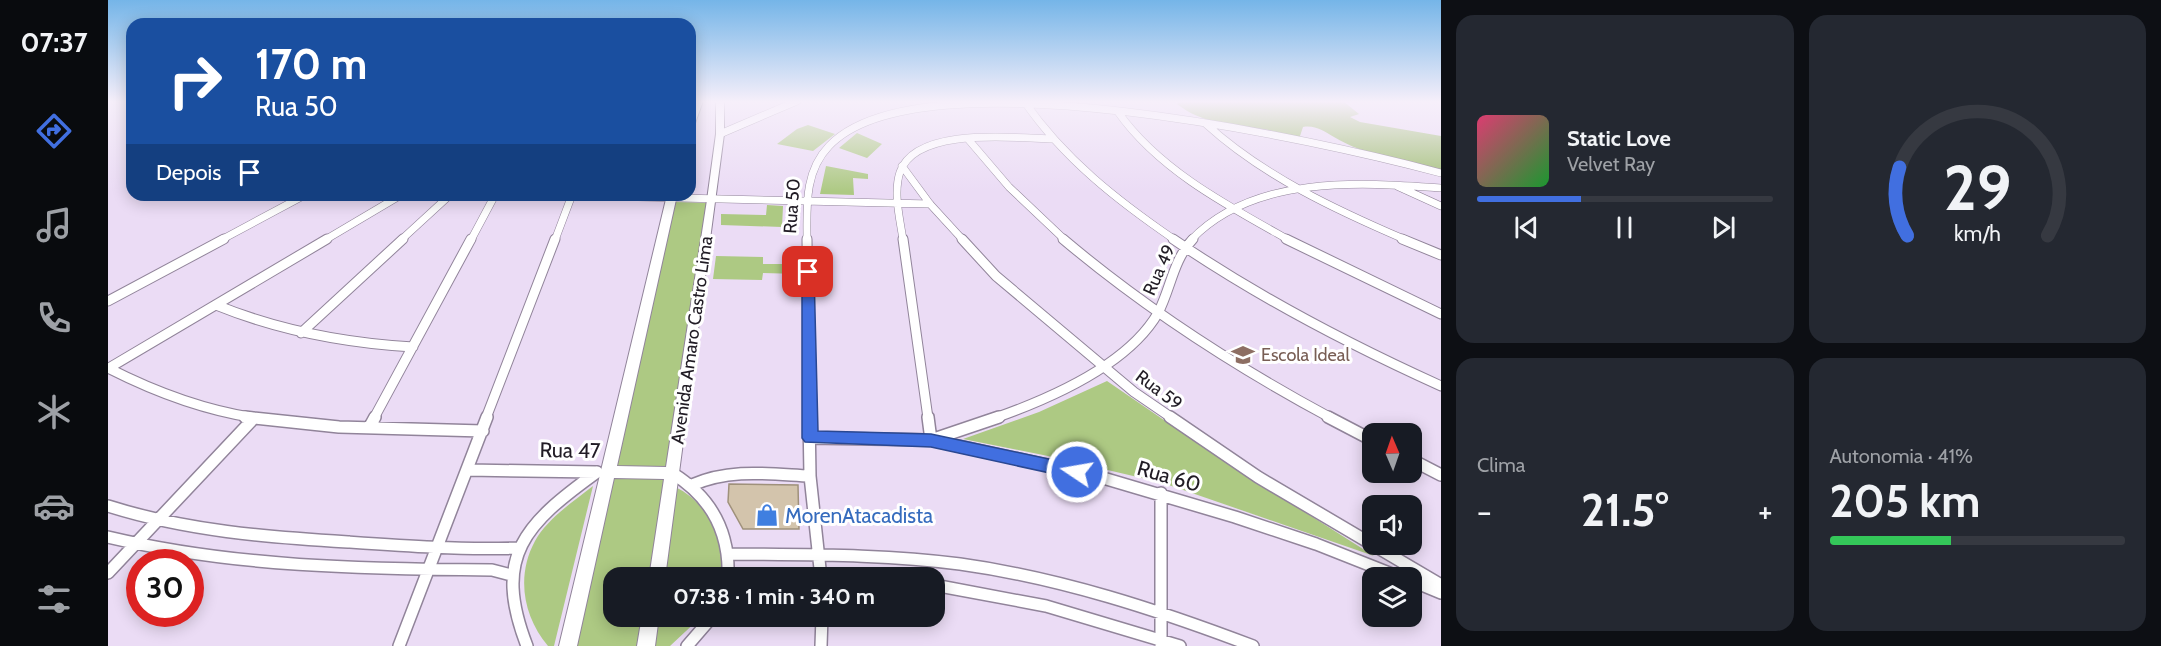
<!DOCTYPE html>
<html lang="pt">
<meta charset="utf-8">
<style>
:root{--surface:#171b24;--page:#242831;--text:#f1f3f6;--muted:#9ea1a6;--line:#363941;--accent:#416fe0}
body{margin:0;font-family:Cabin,sans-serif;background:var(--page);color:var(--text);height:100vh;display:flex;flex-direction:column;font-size:22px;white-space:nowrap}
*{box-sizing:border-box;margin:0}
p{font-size:20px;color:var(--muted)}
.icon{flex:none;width:33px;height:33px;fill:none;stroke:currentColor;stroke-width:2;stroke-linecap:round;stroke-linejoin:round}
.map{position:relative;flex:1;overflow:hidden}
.side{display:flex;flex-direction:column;gap:15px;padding:15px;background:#0d0f14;width:720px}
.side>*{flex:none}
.guide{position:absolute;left:18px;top:18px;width:570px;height:183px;border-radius:18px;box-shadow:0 3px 15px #0003;background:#1a4fa0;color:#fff;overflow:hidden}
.needle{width:39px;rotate:358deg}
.controls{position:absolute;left:1254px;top:423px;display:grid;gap:12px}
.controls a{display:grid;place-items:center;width:60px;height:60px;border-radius:12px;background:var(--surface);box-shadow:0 3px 15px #0003;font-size:30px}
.speed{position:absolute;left:18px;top:549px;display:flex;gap:12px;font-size:30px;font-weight:700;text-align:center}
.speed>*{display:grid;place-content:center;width:78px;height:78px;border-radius:50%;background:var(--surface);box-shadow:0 3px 15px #0003;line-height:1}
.speed .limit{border:9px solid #d22;background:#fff;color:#111}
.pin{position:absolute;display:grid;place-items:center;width:51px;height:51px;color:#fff;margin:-26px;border-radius:12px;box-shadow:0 3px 9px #0006}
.me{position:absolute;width:66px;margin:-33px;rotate:282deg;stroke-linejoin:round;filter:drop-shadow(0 0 4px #0008)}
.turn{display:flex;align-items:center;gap:21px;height:126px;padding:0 30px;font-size:27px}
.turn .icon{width:78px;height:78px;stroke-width:2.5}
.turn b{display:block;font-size:42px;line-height:51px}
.then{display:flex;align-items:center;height:57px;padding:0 30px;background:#0003;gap:12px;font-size:22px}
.big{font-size:45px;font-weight:700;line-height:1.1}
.side .widget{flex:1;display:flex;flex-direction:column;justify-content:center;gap:9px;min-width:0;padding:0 21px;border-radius:18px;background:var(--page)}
.side .dial{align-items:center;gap:0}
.dial svg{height:156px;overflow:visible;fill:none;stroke:var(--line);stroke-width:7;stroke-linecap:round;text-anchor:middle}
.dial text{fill:var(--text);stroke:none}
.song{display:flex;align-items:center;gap:18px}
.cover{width:72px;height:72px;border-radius:9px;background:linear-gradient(135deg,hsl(340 70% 55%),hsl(130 70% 35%))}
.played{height:6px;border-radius:3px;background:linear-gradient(90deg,var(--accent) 35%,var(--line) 35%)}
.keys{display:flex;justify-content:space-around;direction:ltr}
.heat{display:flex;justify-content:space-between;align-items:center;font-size:33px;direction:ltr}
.charge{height:9px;border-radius:4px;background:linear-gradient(90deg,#34c759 41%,var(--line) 0)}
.side .tiles{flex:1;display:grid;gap:15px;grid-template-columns:repeat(2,1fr)}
.trip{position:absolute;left:495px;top:567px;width:342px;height:60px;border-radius:18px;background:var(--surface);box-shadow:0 3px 15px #0003;font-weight:700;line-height:60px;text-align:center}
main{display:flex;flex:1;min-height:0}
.menu{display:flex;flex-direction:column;width:108px;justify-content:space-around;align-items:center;background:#090b0e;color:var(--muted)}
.menu .icon{width:42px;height:42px}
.menu .on{color:var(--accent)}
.menu b{font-size:27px;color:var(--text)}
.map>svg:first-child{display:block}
.green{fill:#adc983}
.forest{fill:#a0be73}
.building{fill:#d3c4ac;stroke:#9f917b;stroke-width:1.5}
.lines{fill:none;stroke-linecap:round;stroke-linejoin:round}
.minor-far2-casing{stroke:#91849a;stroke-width:8}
.minor-far1-casing{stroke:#91849a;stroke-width:11}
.minor-casing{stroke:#91849a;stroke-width:14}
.tertiary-casing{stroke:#91849a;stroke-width:2}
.minor-far2{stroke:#fff;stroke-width:7}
.minor-far1{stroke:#fff;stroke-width:9}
.minor{stroke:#fff;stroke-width:11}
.tertiary{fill:#fff;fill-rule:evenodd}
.route{fill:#416fe0;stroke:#2a4892;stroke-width:1.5}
.labels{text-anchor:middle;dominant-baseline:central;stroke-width:6;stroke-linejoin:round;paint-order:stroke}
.street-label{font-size:18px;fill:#211c25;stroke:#fff}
.education-label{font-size:18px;fill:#785e54;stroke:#fff;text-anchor:start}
.near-street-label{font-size:21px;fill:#211c25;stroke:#fff}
.near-shop-label{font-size:21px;fill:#366cbe;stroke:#fff;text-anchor:start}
</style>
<main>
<nav class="menu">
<b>07:37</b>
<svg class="icon on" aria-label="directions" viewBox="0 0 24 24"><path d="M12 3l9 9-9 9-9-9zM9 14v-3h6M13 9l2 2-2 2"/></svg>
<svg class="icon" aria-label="music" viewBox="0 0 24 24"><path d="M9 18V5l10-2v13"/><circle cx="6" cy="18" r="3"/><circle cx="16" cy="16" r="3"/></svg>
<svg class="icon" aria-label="phone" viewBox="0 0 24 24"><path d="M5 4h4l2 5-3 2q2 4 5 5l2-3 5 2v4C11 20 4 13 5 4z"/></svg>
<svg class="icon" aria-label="climate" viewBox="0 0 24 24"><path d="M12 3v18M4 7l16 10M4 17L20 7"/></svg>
<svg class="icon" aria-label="car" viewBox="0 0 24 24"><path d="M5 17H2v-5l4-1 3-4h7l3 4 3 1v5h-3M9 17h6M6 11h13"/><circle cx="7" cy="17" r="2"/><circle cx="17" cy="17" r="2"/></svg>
<svg class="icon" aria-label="filters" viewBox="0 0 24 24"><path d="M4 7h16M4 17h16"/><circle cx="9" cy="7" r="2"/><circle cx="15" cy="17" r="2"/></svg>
</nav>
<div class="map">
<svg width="1333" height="646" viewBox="0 0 1333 646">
<rect width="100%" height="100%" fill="#ebdcf5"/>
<path class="green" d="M 700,125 L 727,134 L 705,151 L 669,144 L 689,129 Z
M 749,133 L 774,144 L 759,158 L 731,148 Z
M 718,166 L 760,174 L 760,179 L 745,178 L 746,195 L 712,194 Z
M 568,202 L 601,203 L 545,577 L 506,578 L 506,616 L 539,617 L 534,646 L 463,646 L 503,470 Z
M 659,205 L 675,206 L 674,227 L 613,225 L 613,214 L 658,215 Z
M 608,256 L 655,257 L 655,264 L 691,264 L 691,274 L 655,273 L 654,280 L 605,279 Z
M 999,381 L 1104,453 L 1266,556 L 1055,483 L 940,456 L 855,439 L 931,412 Z
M 485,486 L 446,646 L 440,646 C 415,616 408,576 427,541 C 439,519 466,501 485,486 Z
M 567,487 C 600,502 620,543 612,577 L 554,578 Z
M 548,617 L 593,617 L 562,646 L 543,646 Z"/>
<path class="forest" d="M 1074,101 L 1235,101 L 1251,114 L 1242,117 L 1252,122 L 1333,136 L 1333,172 C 1298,163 1256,155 1226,137 C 1215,131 1208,125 1195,127 L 1192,136 C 1180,136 1167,131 1155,129 C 1123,125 1095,124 1069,104 Z"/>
<path class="building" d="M 621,484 L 690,485 L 691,529 L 635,529 L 620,502 Z"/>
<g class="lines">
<g class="minor-far2-casing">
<path id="minor-far2" d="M 916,101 C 956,159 1010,201 1067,240
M 1010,112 C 1051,170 1120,206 1181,240
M 1098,124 C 1155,176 1228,210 1298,240
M 612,134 L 689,101
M 860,139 L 901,187 L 957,240
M 794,166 L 822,204 L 855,240
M 1289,186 L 1333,206
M 446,195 L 822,204
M 113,240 L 197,195
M 217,240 L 293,195
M 293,240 L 342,195
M 363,240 L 387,195
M 447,240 L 464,195
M 699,240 C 699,207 696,172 721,146 C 812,50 1213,141 1333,173
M 795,240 C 792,219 785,193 792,172 C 808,126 907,138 945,139
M 1083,240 C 1145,175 1251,182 1333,188"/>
</g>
<g class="minor-far1-casing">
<path id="minor-far1" d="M 699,239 L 701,418
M 795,239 L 820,418
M 854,239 L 888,276 L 1026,392 L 1064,418
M 955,239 C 1038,309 1128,367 1223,418
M 1065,239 C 1150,297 1240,344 1333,386
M 1178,239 L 1333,314
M 1294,239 L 1333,255
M 0,301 L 116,239
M 108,305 C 172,331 236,343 305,347
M 193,333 L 295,239
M 0,368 C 47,392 95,410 147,418
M 1,368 L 219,239
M 266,418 L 363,239
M 378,418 L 447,239
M 887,418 C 941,399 1020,365 1050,313 C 1063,288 1065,260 1085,239"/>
</g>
<g class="minor-casing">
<path id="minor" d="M 137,417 L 231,427 L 375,431
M 701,417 L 702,476 L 713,578
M 820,417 L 823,440 L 891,417
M 1062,417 L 1150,477 L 1333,585
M 1220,417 L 1264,440
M 261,428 L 267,417
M 702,438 L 823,440 L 985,475 L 1127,517 L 1208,544 L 1294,578
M 1304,460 L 1333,475
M 360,470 L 488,472
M 564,473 C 603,497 622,532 620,578
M 584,485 C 622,468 661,474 702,476
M 1053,493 L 1053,646
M 0,506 C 79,531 158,537 240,542 C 297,546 353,550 410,548
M 0,537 C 127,567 254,569 384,570 L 403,575
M 620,554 C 697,555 775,554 852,564 C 953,578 1050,610 1145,646
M 0,573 L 146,418
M 620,577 L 662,578
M 1304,581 L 1333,593
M 826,585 L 938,606 L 1072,646
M 291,646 L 379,417
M 419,646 C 384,556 417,524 489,472
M 579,646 L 605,616
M 713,646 L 714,616"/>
</g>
<g class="tertiary-casing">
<path id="tertiary" d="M 587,101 L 595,101 L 586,126 L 582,129 L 582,114 Z
M 608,101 L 616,101 L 616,134 L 557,578 L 541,578 L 556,479 L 506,478 L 469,646 L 451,646 L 559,195 L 569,195 L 509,466 L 558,467 L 599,200 L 608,134 Z
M 534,616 L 551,616 L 547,646 L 529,646 Z"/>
</g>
<use href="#minor-far2" class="minor-far2"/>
<use href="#minor-far1" class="minor-far1"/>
<use href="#minor" class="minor"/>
<use href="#tertiary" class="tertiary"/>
</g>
<linearGradient id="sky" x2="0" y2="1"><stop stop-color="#75b5e8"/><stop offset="0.53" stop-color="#f6effa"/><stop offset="1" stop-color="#f6effa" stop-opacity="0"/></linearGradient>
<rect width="1333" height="192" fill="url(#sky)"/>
<path class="route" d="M 700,267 L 706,272 L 710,431 L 823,434 L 969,465 L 975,467 L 978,472 L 975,477 L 969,479 L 823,447 L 697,442 L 694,438 L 694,272 Z"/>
<defs>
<g id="school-bare" transform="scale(1.8)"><path d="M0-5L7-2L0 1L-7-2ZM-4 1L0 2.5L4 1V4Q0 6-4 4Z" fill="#8d6e63" stroke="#fff" stroke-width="2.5" paint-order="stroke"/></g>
<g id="shop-bare" transform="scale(1.8)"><path d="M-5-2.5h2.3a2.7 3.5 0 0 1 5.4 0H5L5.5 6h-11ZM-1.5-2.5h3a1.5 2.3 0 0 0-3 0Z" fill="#3f7fe0" stroke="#fff" stroke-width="2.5" paint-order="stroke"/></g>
</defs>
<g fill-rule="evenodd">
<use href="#school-bare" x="1135" y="355"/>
<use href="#shop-bare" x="659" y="515"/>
</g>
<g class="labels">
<g class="street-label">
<text transform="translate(684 206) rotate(-86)">Rua 50</text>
<text transform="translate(1051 270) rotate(-66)">Rua 49</text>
<text transform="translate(584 340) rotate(-82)">Avenida Amaro Castro Lima</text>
<text transform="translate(1051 390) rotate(37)">Rua 59</text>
</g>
<g class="education-label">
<text x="1153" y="355">Escola Ideal</text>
</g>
<g class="near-street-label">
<text transform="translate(462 450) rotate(1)">Rua 47</text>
<text transform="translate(1061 476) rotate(16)">Rua 60</text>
</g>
<g class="near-shop-label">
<text x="677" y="515">MorenAtacadista</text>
</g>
</g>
</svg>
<div class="controls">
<a><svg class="needle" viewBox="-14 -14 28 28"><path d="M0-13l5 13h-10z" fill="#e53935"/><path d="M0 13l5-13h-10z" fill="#9ea1a6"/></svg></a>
<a><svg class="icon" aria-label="sound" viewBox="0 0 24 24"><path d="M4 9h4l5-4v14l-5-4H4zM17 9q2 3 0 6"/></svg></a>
<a><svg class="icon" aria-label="layers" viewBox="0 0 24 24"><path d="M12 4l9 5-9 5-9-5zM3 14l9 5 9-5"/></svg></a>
</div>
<div class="speed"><div class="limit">30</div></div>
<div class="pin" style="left:700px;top:272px;background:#d93025"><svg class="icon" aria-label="arrive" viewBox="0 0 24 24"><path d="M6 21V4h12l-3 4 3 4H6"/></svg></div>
<svg class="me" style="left:969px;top:472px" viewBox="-20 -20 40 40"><circle r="17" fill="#416fe0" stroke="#fff" stroke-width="3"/><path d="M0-11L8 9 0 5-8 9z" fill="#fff"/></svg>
<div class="trip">07:38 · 1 min · 340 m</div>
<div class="guide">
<div class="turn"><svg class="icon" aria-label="right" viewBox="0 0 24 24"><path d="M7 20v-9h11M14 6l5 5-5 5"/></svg><div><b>170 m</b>Rua 50</div></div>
<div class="then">Depois<svg class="icon" aria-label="arrive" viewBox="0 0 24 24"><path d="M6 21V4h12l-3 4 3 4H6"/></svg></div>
</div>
</div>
<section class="side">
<div class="tiles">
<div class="widget">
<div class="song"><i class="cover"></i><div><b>Static Love</b><p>Velvet Ray</p></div></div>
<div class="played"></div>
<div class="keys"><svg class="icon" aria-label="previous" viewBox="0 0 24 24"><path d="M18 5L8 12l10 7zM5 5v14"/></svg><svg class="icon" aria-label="pause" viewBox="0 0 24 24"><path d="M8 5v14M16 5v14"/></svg><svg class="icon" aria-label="next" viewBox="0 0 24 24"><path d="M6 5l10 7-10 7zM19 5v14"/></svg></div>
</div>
<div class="widget dial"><svg viewBox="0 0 100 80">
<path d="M14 69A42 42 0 1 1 86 69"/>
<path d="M14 69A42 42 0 0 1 10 34" stroke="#416fe0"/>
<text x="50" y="56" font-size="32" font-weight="700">29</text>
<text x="50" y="72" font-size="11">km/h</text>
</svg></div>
<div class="widget"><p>Clima</p>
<div class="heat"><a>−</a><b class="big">21.5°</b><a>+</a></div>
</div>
<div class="widget"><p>Autonomia · 41%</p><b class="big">205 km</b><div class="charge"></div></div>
</div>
</section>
</main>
